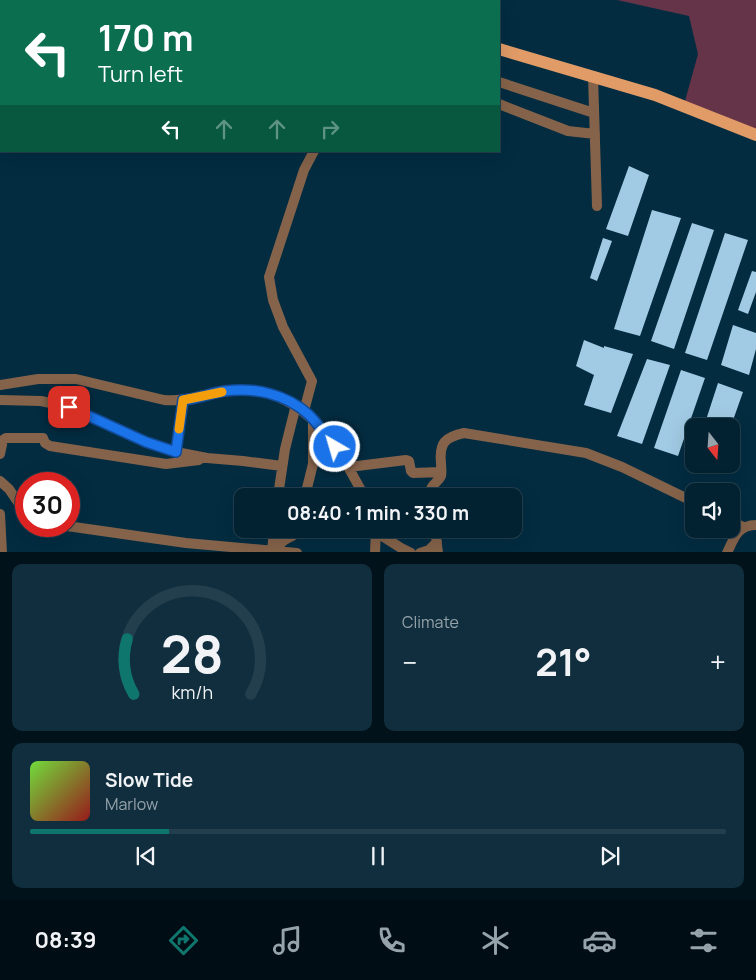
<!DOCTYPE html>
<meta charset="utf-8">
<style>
:root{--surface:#022131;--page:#102e3d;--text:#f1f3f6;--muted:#96a3ab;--line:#233e4d;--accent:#0f766e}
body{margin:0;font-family:Manrope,sans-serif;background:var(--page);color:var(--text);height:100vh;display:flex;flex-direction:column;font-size:19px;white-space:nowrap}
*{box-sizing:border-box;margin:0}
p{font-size:16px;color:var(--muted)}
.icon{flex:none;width:28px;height:28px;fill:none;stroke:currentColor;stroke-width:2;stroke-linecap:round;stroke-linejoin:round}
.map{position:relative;height:552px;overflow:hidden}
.drawer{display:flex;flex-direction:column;gap:12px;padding:12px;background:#01121b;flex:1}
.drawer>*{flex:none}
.guide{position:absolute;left:0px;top:0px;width:500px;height:152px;box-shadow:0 5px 20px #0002,0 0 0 1px var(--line);background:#0b6e4f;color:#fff;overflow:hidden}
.needle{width:32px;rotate:163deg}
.buttons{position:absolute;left:685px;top:418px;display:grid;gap:10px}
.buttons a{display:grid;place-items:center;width:55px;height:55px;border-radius:10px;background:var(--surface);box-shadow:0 5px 20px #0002,0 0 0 1px var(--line);font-size:25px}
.speed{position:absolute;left:15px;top:472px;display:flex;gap:10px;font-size:25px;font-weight:700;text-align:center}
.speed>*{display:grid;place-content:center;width:65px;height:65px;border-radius:50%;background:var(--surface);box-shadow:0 5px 20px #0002,0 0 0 1px var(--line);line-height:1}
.speed .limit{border:8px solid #d22;background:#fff;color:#111}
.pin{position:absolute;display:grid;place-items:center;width:42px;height:42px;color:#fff;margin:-21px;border-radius:10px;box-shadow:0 2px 8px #0006}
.me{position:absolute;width:55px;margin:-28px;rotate:322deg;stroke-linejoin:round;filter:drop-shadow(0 0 4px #0008)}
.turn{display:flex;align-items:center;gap:18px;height:105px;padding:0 15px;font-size:22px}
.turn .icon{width:65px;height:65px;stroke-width:2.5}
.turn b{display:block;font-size:35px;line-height:42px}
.lanes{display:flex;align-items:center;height:48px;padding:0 15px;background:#0003;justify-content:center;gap:25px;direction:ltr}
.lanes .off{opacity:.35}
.big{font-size:38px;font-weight:700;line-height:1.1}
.drawer .tile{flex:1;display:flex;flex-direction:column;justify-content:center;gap:8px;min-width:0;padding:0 18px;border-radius:10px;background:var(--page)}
.drawer .dial{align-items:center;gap:0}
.dial svg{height:130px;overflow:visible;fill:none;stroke:var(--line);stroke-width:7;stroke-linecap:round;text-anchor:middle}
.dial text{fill:var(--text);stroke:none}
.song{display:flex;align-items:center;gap:15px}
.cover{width:60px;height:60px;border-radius:8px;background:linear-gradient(135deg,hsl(100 70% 55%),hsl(0 70% 35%))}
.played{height:5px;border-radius:2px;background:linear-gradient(90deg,var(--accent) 20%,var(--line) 20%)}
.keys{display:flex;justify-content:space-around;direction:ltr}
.heat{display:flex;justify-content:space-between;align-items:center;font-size:28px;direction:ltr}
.drawer .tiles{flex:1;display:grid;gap:12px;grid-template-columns:1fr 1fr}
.tile:last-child{grid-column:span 2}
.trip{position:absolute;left:234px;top:488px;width:288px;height:50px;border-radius:10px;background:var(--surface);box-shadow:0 5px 20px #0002,0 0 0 1px var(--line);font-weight:700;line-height:50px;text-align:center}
.tab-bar{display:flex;height:80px;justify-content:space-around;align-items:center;background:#010d14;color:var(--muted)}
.tab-bar .icon{width:35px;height:35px}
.tab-bar .on{color:var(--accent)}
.tab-bar b{font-size:22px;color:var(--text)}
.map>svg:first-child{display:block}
.green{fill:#663448}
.building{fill:#a1cae4}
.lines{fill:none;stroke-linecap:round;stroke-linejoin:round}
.minor{stroke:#85634a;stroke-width:10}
.major{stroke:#e19b67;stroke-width:12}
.route-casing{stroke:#114b97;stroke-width:12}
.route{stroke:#1a73e8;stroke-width:9}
.slow{stroke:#f59e0b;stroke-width:9}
</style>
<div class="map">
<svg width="756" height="553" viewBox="0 0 756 553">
<rect width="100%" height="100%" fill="#032c41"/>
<path class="green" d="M 617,0 L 756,0 L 756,131 L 685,101 L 698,54 L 689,16 Z"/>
<path class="building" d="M 629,166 L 649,175 L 628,236 L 606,229 Z
M 652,210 L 681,218 L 640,336 L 614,329 Z
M 692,223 L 714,230 L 674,349 L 651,341 Z
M 725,233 L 748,240 L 707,360 L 685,353 Z
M 603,238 L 612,241 L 597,281 L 590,278 Z
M 752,271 L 756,272 L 756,292 L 748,314 L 738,310 Z
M 733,325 L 756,333 L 756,349 L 749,375 L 721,365 Z
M 584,340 L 604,348 L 604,346 L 633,354 L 611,413 L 584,405 L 594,375 L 576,366 Z
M 647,359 L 670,365 L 642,444 L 617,436 Z
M 681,370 L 705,378 L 678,456 L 654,448 Z
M 718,383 L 743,392 L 731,426 L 704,426 Z"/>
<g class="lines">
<path class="minor" d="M 89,1 L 89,0
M 112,1 L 113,0
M 0,65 L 1,65
M 593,76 L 597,206
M 499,82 L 594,113
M 499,104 L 568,131 L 595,134
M 0,385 L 38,379 L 76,379 L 164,400 C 191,402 210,391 236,390 C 303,387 337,444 364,496
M 0,400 L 41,401 L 69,407 L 146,442 L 176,452 L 207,458 L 243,461 L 282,466
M 304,411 L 312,381 L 283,327 L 273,300 L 269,277 L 304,170 L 314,151
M 176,452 L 183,400
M 0,454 L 3,440 L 6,438 L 43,438 L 45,443 L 50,446 L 166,464 L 199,460
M 349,467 L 406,460 L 409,461 L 411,471 L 413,473 L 441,472
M 0,481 L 9,489 L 26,514
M 278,496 L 285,449 L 296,405
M 305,496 L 313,464 L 313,420
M 430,496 C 429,485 437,484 441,476 C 442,472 441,467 441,463 C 439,443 445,437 464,433 L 586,453 L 622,467 L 694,502
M 0,514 L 2,553
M 731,521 L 743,527
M 67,526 L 186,543 L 297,553
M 435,529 L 438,553
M 376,532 L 401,548 L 411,553
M 278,551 C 280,536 293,540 300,529
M 272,553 L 274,529
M 375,553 L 376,529
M 420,553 L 429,550 L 437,542
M 727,553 C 734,538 738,525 756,525"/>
<path class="major" d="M 344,0 L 347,1
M 499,49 L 655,95 L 756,135"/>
</g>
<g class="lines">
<g class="route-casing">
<path id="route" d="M 69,407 L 146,442 L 176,452 L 183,400 C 197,399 211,393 225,391 C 254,387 286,394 308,414 C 318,423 326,436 335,447"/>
</g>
<use href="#route" class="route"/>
<path class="slow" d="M 179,429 L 183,400 L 222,392"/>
</g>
</svg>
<div class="buttons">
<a><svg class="needle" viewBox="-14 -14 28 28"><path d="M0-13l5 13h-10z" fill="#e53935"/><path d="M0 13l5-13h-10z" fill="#96a3ab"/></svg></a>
<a><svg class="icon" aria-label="sound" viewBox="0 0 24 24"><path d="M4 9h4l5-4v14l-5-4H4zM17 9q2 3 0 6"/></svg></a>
</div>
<div class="speed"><div class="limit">30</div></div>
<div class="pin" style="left:69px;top:407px;background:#d93025"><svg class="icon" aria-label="arrive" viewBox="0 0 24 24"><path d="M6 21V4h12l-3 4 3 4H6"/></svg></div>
<svg class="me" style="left:335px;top:447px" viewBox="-20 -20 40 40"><circle r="17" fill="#1a73e8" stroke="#fff" stroke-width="3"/><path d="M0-11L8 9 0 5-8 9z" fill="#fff"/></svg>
<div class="trip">08:40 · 1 min · 330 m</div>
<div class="guide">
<div class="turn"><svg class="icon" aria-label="left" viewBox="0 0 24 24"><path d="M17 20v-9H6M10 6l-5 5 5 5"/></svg><div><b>170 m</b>Turn left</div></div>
<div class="lanes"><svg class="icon" aria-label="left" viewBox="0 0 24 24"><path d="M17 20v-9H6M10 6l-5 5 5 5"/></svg><svg class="icon off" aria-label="ahead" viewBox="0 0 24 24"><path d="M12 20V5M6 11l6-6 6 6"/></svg><svg class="icon off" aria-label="ahead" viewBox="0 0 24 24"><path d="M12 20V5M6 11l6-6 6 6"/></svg><svg class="icon off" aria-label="right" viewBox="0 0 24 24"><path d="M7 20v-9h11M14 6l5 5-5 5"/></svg></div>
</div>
</div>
<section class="drawer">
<div class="tiles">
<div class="tile dial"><svg viewBox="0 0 100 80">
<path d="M14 69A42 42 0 1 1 86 69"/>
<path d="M14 69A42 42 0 0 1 10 35" stroke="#0f766e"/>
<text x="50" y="56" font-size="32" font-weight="700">28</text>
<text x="50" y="72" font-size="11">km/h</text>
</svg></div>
<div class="tile"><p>Climate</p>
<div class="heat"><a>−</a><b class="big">21°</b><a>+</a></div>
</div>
<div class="tile">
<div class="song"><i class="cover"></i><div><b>Slow Tide</b><p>Marlow</p></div></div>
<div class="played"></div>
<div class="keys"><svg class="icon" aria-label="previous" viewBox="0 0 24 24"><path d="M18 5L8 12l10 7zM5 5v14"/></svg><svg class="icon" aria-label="pause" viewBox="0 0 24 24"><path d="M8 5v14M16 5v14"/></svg><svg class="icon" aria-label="next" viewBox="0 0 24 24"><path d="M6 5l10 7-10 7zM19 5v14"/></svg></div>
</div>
</div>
</section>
<nav class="tab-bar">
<b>08:39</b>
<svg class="icon on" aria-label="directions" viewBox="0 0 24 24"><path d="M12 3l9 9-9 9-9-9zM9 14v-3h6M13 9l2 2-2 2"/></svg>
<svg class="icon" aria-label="music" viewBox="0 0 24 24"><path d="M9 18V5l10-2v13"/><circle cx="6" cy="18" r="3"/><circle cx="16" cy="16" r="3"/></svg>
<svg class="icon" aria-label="phone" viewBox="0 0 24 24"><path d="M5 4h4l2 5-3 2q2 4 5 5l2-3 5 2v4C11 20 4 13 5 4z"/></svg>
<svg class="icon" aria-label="climate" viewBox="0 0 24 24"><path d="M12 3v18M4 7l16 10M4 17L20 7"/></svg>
<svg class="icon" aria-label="car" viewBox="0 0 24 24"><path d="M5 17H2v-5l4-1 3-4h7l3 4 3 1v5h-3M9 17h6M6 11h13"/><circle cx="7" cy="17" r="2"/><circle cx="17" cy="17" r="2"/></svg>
<svg class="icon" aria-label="filters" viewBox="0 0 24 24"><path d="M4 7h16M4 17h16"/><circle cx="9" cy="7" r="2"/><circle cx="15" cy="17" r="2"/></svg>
</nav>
